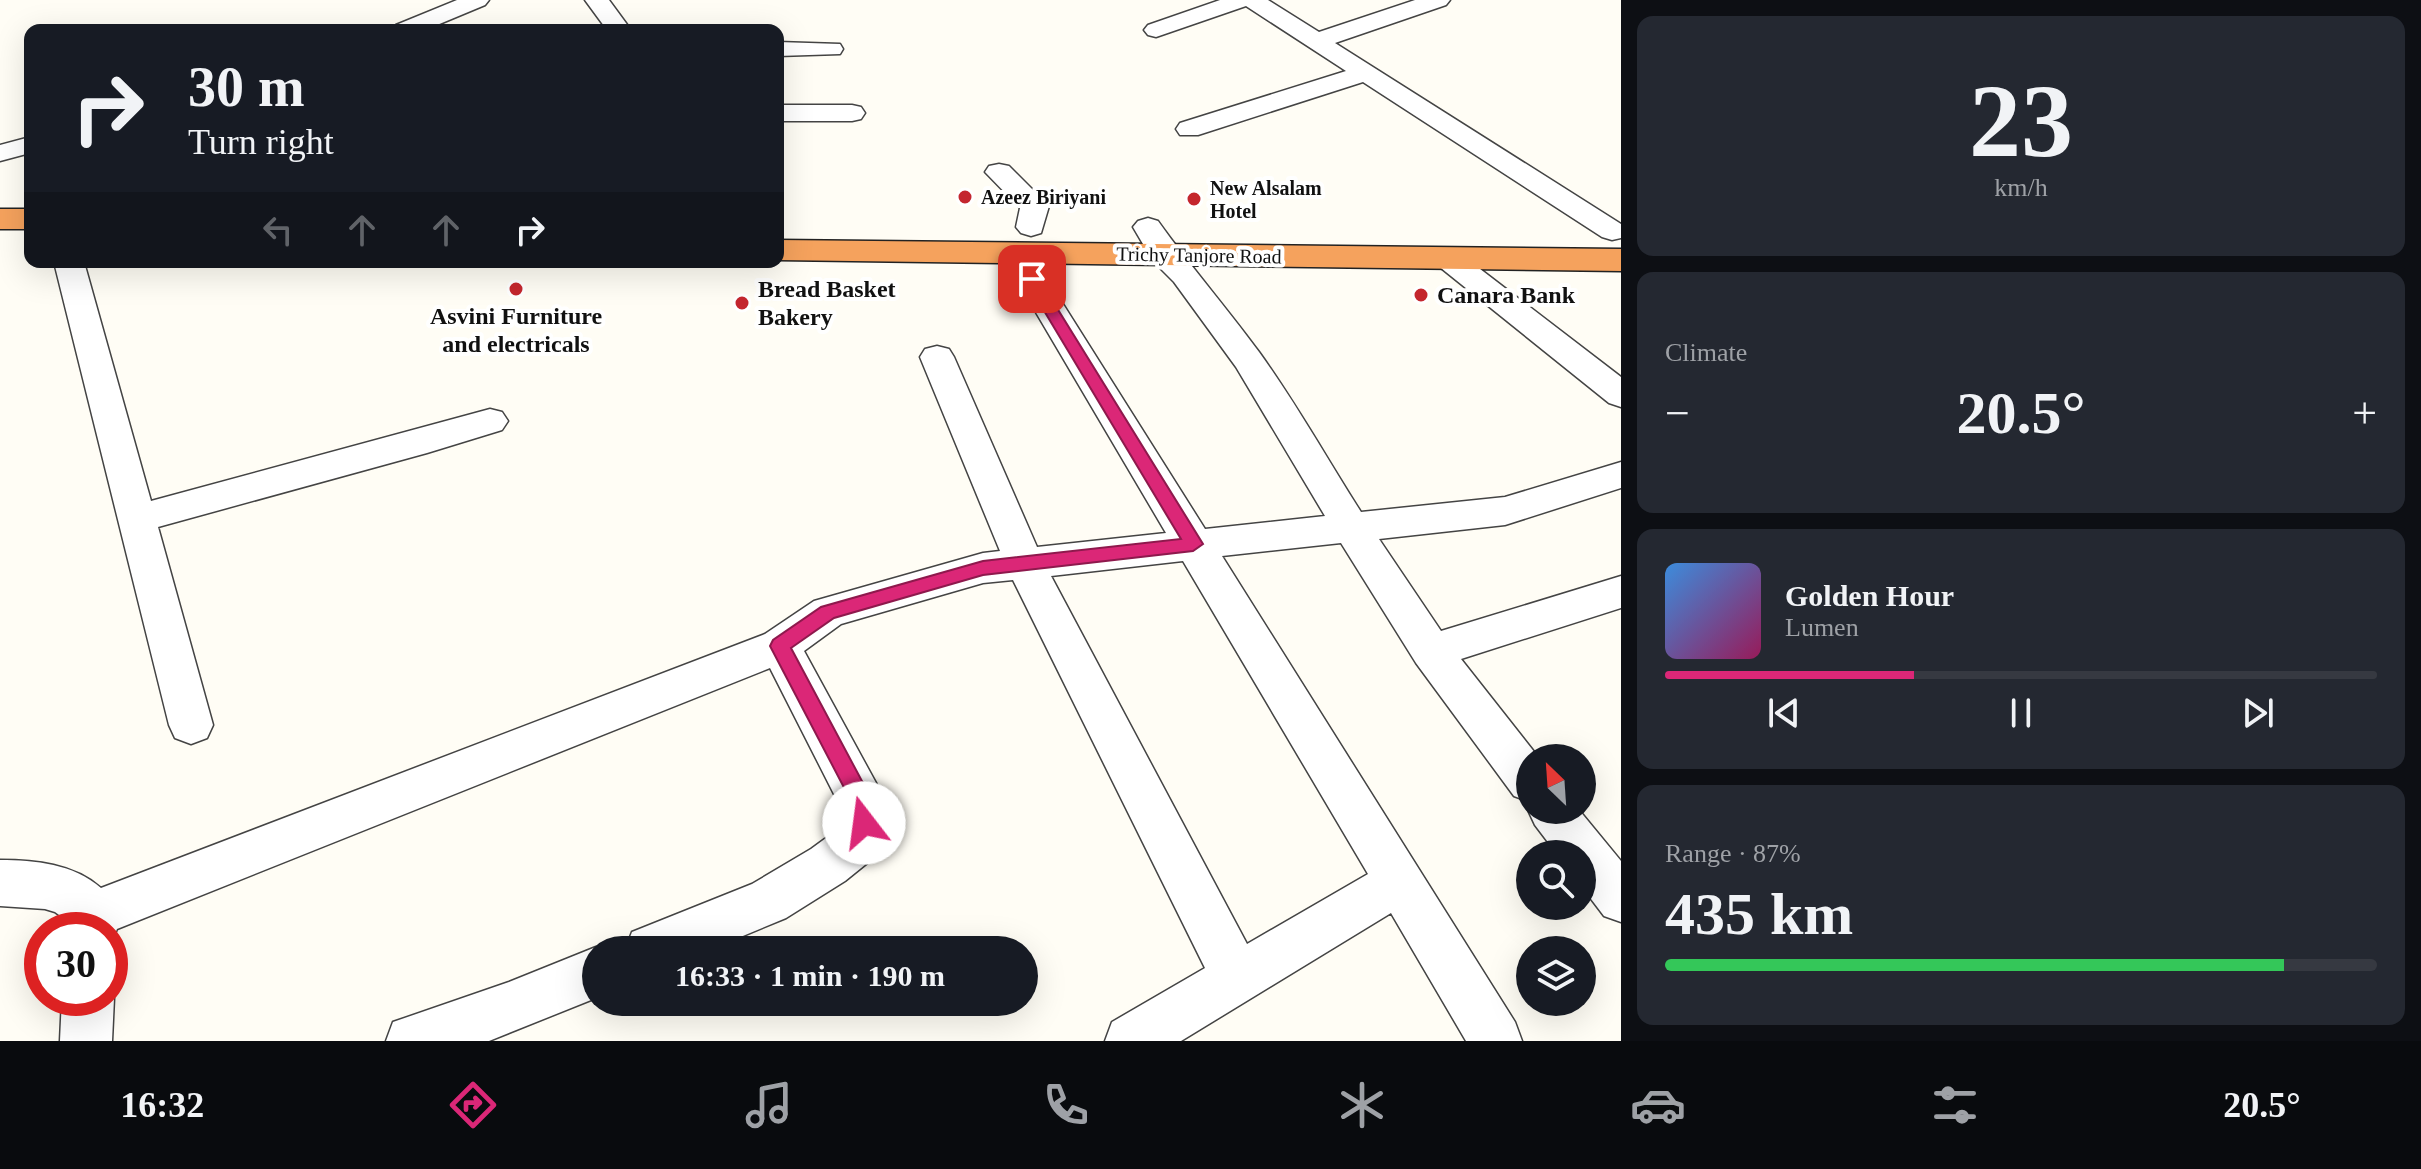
<!DOCTYPE html>
<meta charset="utf-8">
<style>
:root{--surface:#171b24;--page:#242831;--text:#f1f3f6;--muted:#9ea1a6;--line:#363941;--accent:#db2777}
body{margin:0;font-family:Georgia,serif;background:var(--page);color:var(--text);height:100vh;display:flex;flex-direction:column;font-size:30px;white-space:nowrap}
*{box-sizing:border-box;margin:0}
p{font-size:26px;color:var(--muted)}
.icon{flex:none;width:44px;height:44px;fill:none;stroke:currentColor;stroke-width:2;stroke-linecap:round;stroke-linejoin:round}
.map{position:relative;flex:1;overflow:hidden}
.drawer{display:flex;flex-direction:column;gap:16px;padding:16px;background:#0d0f14;width:800px}
.drawer>*{flex:none}
.guide{position:absolute;left:24px;top:24px;width:760px;height:244px;border-radius:16px;box-shadow:0 8px 32px #0002;background:#171b24;color:var(--text);overflow:hidden}
.needle{width:52px;rotate:335deg}
.controls{position:absolute;left:1516px;top:744px;display:grid;gap:16px}
.controls a{display:grid;place-items:center;width:80px;height:80px;border-radius:50%;background:var(--surface);box-shadow:0 8px 32px #0002;font-size:40px}
.speed{position:absolute;left:24px;top:912px;display:flex;gap:16px;font-size:40px;font-weight:700;text-align:center}
.speed>*{display:grid;place-content:center;width:104px;height:104px;border-radius:50%;background:var(--surface);box-shadow:0 8px 32px #0002;line-height:1}
.speed .limit{border:12px solid #d22;background:#fff;color:#111}
.pin{position:absolute;display:grid;place-items:center;width:68px;height:68px;color:#fff;margin:-34px;border-radius:16px;box-shadow:0 4px 12px #0006}
.me{position:absolute;width:88px;margin:-44px;rotate:345deg;stroke-linejoin:round;filter:drop-shadow(0 0 6px #0008)}
.turn{display:flex;align-items:center;gap:28px;height:168px;padding:0 32px;font-size:36px}
.turn .icon{width:104px;height:104px;stroke-width:2.5}
.turn b{display:block;font-size:56px;line-height:68px}
.lanes{display:flex;align-items:center;height:76px;padding:0 32px;background:#0003;justify-content:center;gap:40px;direction:ltr}
.lanes .off{opacity:.35}
.big{font-size:60px;font-weight:600;line-height:1.1}
.drawer .tile{flex:1;display:flex;flex-direction:column;justify-content:center;gap:12px;min-width:0;padding:0 28px;border-radius:16px;background:var(--page)}
.drawer .dial{align-items:center;gap:0}
.dial b{font-size:104px;line-height:1}
.song{display:flex;align-items:center;gap:24px}
.cover{width:96px;height:96px;border-radius:12px;background:linear-gradient(135deg,hsl(210 70% 55%),hsl(330 70% 35%))}
.played{height:8px;border-radius:4px;background:linear-gradient(90deg,var(--accent) 35%,var(--line) 35%)}
.keys{display:flex;justify-content:space-around;direction:ltr}
.heat{display:flex;justify-content:space-between;align-items:center;font-size:44px;direction:ltr}
.charge{height:12px;border-radius:6px;background:linear-gradient(90deg,#34c759 87%,var(--line) 0)}
.trip{position:absolute;left:582px;top:936px;width:456px;height:80px;border-radius:40px;background:var(--surface);box-shadow:0 8px 32px #0002;font-weight:600;line-height:80px;text-align:center}
.menu{display:flex;height:128px;justify-content:space-around;align-items:center;background:#090b0e;color:var(--muted)}
.menu .icon{width:56px;height:56px}
.menu .current{color:var(--accent)}
.menu b{font-size:36px;color:var(--text)}
main{display:flex;flex:1;min-height:0}
.map>svg:first-child{display:block}
.lines{fill:none;stroke-linecap:round;stroke-linejoin:round}
.minor-casing{stroke:#444;stroke-width:3}
.highway-casing{stroke:#222;stroke-width:3}
.minor{fill:#fff;fill-rule:evenodd}
.highway{fill:#f5a25d;fill-rule:evenodd}
.route{fill:#db2777;stroke:#8e194d;stroke-width:2}
.poi-dot{fill:#c4262e;stroke:#fff;stroke-width:3}
.labels{text-anchor:middle;dominant-baseline:central;stroke-width:8;stroke-linejoin:round;paint-order:stroke}
.far-poi-label{font-size:20px;font-weight:bold;fill:#111;stroke:#fff;text-anchor:start}
.far-street-label{font-size:20px;fill:#111;stroke:#fff}
.poi-label{font-size:24px;font-weight:bold;fill:#111;stroke:#fff;text-anchor:start}
</style>
<main>
<div class="map">
<svg width="1621" height="1041" viewBox="0 0 1621 1041">
<rect width="100%" height="100%" fill="#fffdf5"/>
<g class="lines">
<g class="minor-casing">
<path id="minor" d="M 457,0 L 489,0 L 485,5 L 425,30 L 392,30 L 396,25 Z
M 585,0 L 609,0 L 631,30 L 607,30 Z
M 1220,0 L 1268,0 L 1319,32 L 1415,0 L 1450,0 L 1446,5 L 1335,43 L 1621,224 L 1621,238 L 1612,240 L 1602,237 L 1363,82 L 1198,135 L 1180,135 L 1176,129 L 1180,123 L 1346,71 L 1246,6 L 1156,37 L 1148,35 L 1144,30 L 1148,25 Z
M 778,42 L 840,44 L 843,49 L 840,54 L 778,56 Z
M 778,105 L 852,105 L 861,107 L 865,113 L 861,119 L 852,121 L 778,121 Z
M 30,137 L 30,153 L 0,161 L 0,145 Z
M 999,164 L 1009,166 L 1049,206 L 1041,233 L 1031,236 L 1021,233 L 1016,227 L 1020,208 L 985,172 L 989,166 Z
M 1148,218 L 1158,221 C 1190,266 1226,307 1259,352 C 1296,403 1327,459 1361,512 L 1505,497 L 1621,462 L 1621,488 L 1505,525 L 1379,539 L 1441,631 L 1621,576 L 1621,608 L 1461,659 L 1539,758 L 1530,758 L 1530,802 L 1514,796 L 1416,663 L 1341,543 L 1222,556 L 1515,1022 L 1522,1041 L 1466,1041 L 1391,913 L 1181,1041 L 1105,1041 L 1112,1022 L 1205,968 L 1013,580 L 983,583 L 841,624 L 804,651 L 876,783 L 883,798 L 887,823 L 871,860 L 845,881 L 786,918 L 709,950 L 625,950 L 632,932 L 752,884 L 811,849 L 837,830 L 841,823 L 837,800 L 770,668 L 117,929 L 110,946 L 110,930 L 67,930 L 66,920 L 55,912 L 45,909 L 0,906 L 0,860 C 35,860 74,864 101,888 L 765,634 L 814,601 L 983,553 L 1000,551 L 920,357 L 925,349 L 937,346 L 949,349 L 954,357 L 1037,547 L 1166,533 L 1001,253 L 1005,247 L 1016,244 L 1027,247 L 1205,529 L 1325,516 L 1236,367 L 1174,282 L 1153,261 L 1133,227 L 1138,221 ZM 1183,561 L 1368,874 L 1247,944 L 1051,576 Z
M 1447,249 L 1458,252 L 1621,377 L 1621,407 L 1609,403 L 1436,264 L 1432,258 L 1436,252 Z
M 54,262 L 84,262 L 151,501 L 490,409 L 502,412 L 508,421 L 502,430 L 427,453 L 158,527 L 213,725 L 207,738 L 191,744 L 175,738 L 169,725 Z
M 1530,805 L 1530,810 L 1579,810 L 1621,861 L 1621,922 L 1604,916 L 1582,887 L 1582,854 L 1557,854 L 1535,825 L 1528,810 Z
M 596,947 L 604,950 L 596,950 L 596,998 L 489,1041 L 386,1041 L 393,1022 L 509,982 Z
M 110,989 L 114,998 L 112,1041 L 60,1041 L 62,998 L 110,998 Z"/>
</g>
<g class="highway-casing">
<path id="highway" d="M 0,209 L 30,209 L 30,229 L 0,229 Z
M 778,240 L 1621,249 L 1621,271 L 778,260 Z"/>
</g>
<use href="#minor" class="minor"/>
<use href="#highway" class="highway"/>
</g>
<path class="route" d="M 1032,274 L 1039,279 L 1203,544 L 1193,551 L 983,575 L 834,618 L 791,648 L 871,798 L 875,823 L 872,830 L 864,833 L 856,830 L 850,799 L 770,646 L 773,640 L 821,607 L 983,561 L 1181,539 L 1025,279 Z"/>
<g class="poi-dot">
<circle cx="965" cy="197" r="8"/>
<circle cx="1194" cy="199" r="8"/>
<circle cx="516" cy="289" r="8"/>
<circle cx="1421" cy="295" r="8"/>
<circle cx="742" cy="303" r="8"/>
</g>
<g class="labels">
<g class="far-poi-label">
<text x="1210" y="188">New Alsalam<tspan x="1210" dy="23">Hotel</tspan></text>
<text x="981" y="197">Azeez Biriyani</text>
</g>
<g class="far-street-label">
<text transform="translate(1199 255) rotate(1)">Trichy Tanjore Road</text>
</g>
<g class="poi-label">
<text x="758" y="289">Bread Basket<tspan x="758" dy="28">Bakery</tspan></text>
<text x="1437" y="295">Canara Bank</text>
<text x="516" y="316" text-anchor="middle">Asvini Furniture<tspan x="516" dy="28">and electricals</tspan></text>
</g>
</g>
</svg>
<div class="controls">
<a><svg class="needle" viewBox="-14 -14 28 28"><path d="M0-13l5 13h-10z" fill="#e53935"/><path d="M0 13l5-13h-10z" fill="#9ea1a6"/></svg></a>
<a><svg class="icon" aria-label="search" viewBox="0 0 24 24"><circle cx="10" cy="10" r="6"/><path d="M15 15l6 6"/></svg></a>
<a><svg class="icon" aria-label="layers" viewBox="0 0 24 24"><path d="M12 4l9 5-9 5-9-5zM3 14l9 5 9-5"/></svg></a>
</div>
<div class="speed"><div class="limit">30</div></div>
<div class="pin" style="left:1032px;top:279px;background:#d93025"><svg class="icon" aria-label="arrive" viewBox="0 0 24 24"><path d="M6 21V4h12l-3 4 3 4H6"/></svg></div>
<svg class="me" style="left:864px;top:823px" viewBox="-20 -20 40 40"><circle r="19" fill="#fff"/><path d="M0-13L10 11 0 6-10 11z" fill="#db2777"/></svg>
<div class="trip">16:33 · 1 min · 190 m</div>
<div class="guide">
<div class="turn"><svg class="icon" aria-label="right" viewBox="0 0 24 24"><path d="M7 20v-9h11M14 6l5 5-5 5"/></svg><div><b>30 m</b>Turn right</div></div>
<div class="lanes"><svg class="icon off" aria-label="left" viewBox="0 0 24 24"><path d="M17 20v-9H6M10 6l-5 5 5 5"/></svg><svg class="icon off" aria-label="ahead" viewBox="0 0 24 24"><path d="M12 20V5M6 11l6-6 6 6"/></svg><svg class="icon off" aria-label="ahead" viewBox="0 0 24 24"><path d="M12 20V5M6 11l6-6 6 6"/></svg><svg class="icon" aria-label="right" viewBox="0 0 24 24"><path d="M7 20v-9h11M14 6l5 5-5 5"/></svg></div>
</div>
</div>
<section class="drawer">
<div class="tile dial"><b>23</b><p>km/h</p></div>
<div class="tile"><p>Climate</p>
<div class="heat"><a>−</a><b class="big">20.5°</b><a>+</a></div>
</div>
<div class="tile">
<div class="song"><i class="cover"></i><div><b>Golden Hour</b><p>Lumen</p></div></div>
<div class="played"></div>
<div class="keys"><svg class="icon" aria-label="previous" viewBox="0 0 24 24"><path d="M18 5L8 12l10 7zM5 5v14"/></svg><svg class="icon" aria-label="pause" viewBox="0 0 24 24"><path d="M8 5v14M16 5v14"/></svg><svg class="icon" aria-label="next" viewBox="0 0 24 24"><path d="M6 5l10 7-10 7zM19 5v14"/></svg></div>
</div>
<div class="tile"><p>Range · 87%</p><b class="big">435 km</b><div class="charge"></div></div>
</section>
</main>
<nav class="menu">
<b>16:32</b>
<svg class="icon current" aria-label="directions" viewBox="0 0 24 24"><path d="M12 3l9 9-9 9-9-9zM9 14v-3h6M13 9l2 2-2 2"/></svg>
<svg class="icon" aria-label="music" viewBox="0 0 24 24"><path d="M9 18V5l10-2v13"/><circle cx="6" cy="18" r="3"/><circle cx="16" cy="16" r="3"/></svg>
<svg class="icon" aria-label="phone" viewBox="0 0 24 24"><path d="M5 4h4l2 5-3 2q2 4 5 5l2-3 5 2v4C11 20 4 13 5 4z"/></svg>
<svg class="icon" aria-label="climate" viewBox="0 0 24 24"><path d="M12 3v18M4 7l16 10M4 17L20 7"/></svg>
<svg class="icon" aria-label="car" viewBox="0 0 24 24"><path d="M5 17H2v-5l4-1 3-4h7l3 4 3 1v5h-3M9 17h6M6 11h13"/><circle cx="7" cy="17" r="2"/><circle cx="17" cy="17" r="2"/></svg>
<svg class="icon" aria-label="filters" viewBox="0 0 24 24"><path d="M4 7h16M4 17h16"/><circle cx="9" cy="7" r="2"/><circle cx="15" cy="17" r="2"/></svg>
<b>20.5°</b>
</nav>
